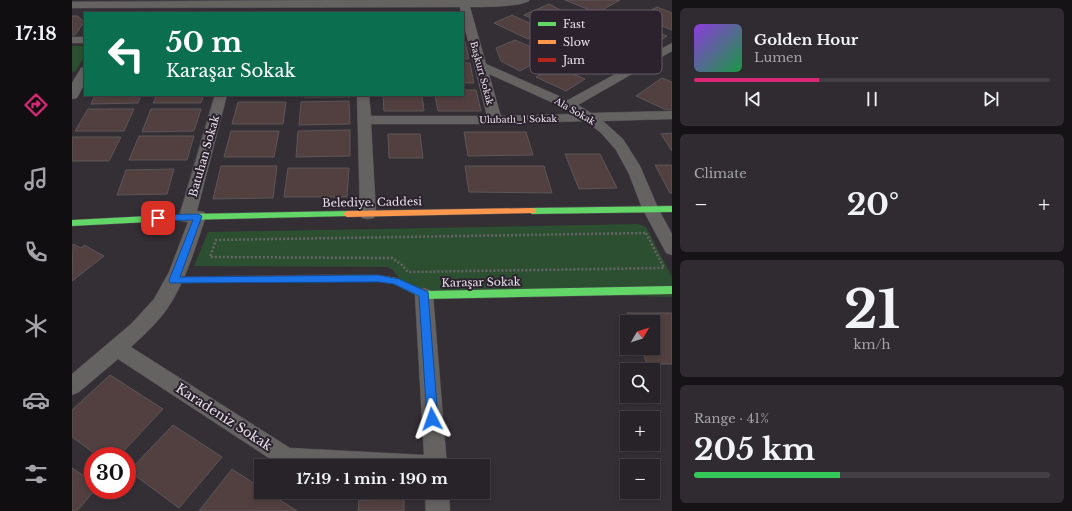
<!DOCTYPE html>
<meta charset="utf-8">
<style>
:root{--surface:#272328;--page:#2f2b30;--text:#f1f3f6;--muted:#a4a4a8;--line:#434045;--accent:#db2777}
body{margin:0;font-family:"Libre Baskerville",serif;background:var(--page);color:var(--text);height:100vh;display:flex;flex-direction:column;font-size:15px;white-space:nowrap}
*{box-sizing:border-box;margin:0}
p{font-size:13px;color:var(--muted)}
.icon{flex:none;width:22px;height:22px;fill:none;stroke:currentColor;stroke-width:2;stroke-linecap:round;stroke-linejoin:round}
.map{position:relative;flex:1;overflow:hidden}
.sheet{display:flex;flex-direction:column;gap:8px;padding:8px;background:#151316;width:400px}
.sheet>*{flex:none}
.top-card{position:absolute;left:12px;top:12px;width:380px;height:84px;border-radius:0px;box-shadow:0 2px 6px #0003,0 0 0 1px var(--line);background:#0b6e4f;color:#fff;overflow:hidden}
.needle{width:26px;rotate:51deg}
.fabs{position:absolute;left:548px;top:315px;display:grid;gap:8px}
.fabs a{display:grid;place-items:center;width:40px;height:40px;border-radius:0px;background:var(--surface);box-shadow:0 2px 6px #0003,0 0 0 1px var(--line);font-size:20px}
.speed{position:absolute;left:12px;top:447px;display:flex;gap:8px;font-size:20px;font-weight:700;text-align:center}
.speed>*{display:grid;place-content:center;width:52px;height:52px;border-radius:50%;background:var(--surface);box-shadow:0 2px 6px #0003,0 0 0 1px var(--line);line-height:1}
.speed .limit{border:6px solid #d22;background:#fff;color:#111}
.pin{position:absolute;display:grid;place-items:center;width:34px;height:34px;color:#fff;margin:-17px;border-radius:8px;box-shadow:0 2px 6px #0006}
.me{position:absolute;width:44px;margin:-22px;rotate:356deg;stroke-linejoin:round;filter:drop-shadow(0 0 3px #0008)}
.turn{display:flex;align-items:center;gap:14px;height:84px;padding:0 16px;font-size:18px}
.turn .icon{width:52px;height:52px;stroke-width:2.5}
.turn b{display:block;font-size:28px;line-height:34px}
.big{font-size:30px;font-weight:800;line-height:1.1}
.sheet .card{flex:1;display:flex;flex-direction:column;justify-content:center;gap:6px;min-width:0;padding:0 14px;border-radius:6px;background:var(--page)}
.sheet .dial{align-items:center;gap:0}
.dial b{font-size:52px;line-height:1}
.song{display:flex;align-items:center;gap:12px}
.cover{width:48px;height:48px;border-radius:6px;background:linear-gradient(135deg,hsl(270 70% 55%),hsl(140 70% 35%))}
.played{height:4px;border-radius:2px;background:linear-gradient(90deg,var(--accent) 35%,var(--line) 35%)}
.keys{display:flex;justify-content:space-around;direction:ltr}
.heat{display:flex;justify-content:space-between;align-items:center;font-size:22px;direction:ltr}
.charge{height:6px;border-radius:3px;background:linear-gradient(90deg,#34c759 41%,var(--line) 0)}
.trip{position:absolute;left:182px;top:459px;width:236px;height:40px;border-radius:0px;background:var(--surface);box-shadow:0 2px 6px #0003,0 0 0 1px var(--line);font-weight:800;line-height:40px;text-align:center}
main{display:flex;flex:1;min-height:0}
.tab-bar{display:flex;flex-direction:column;width:72px;justify-content:space-around;align-items:center;background:#100e10;color:var(--muted)}
.tab-bar .icon{width:28px;height:28px}
.tab-bar .active{color:var(--accent)}
.tab-bar b{font-size:18px;color:var(--text)}
.map>svg:first-child{display:block}
.green{fill:#2c4f31}
.building{fill:#524040;stroke:#5c5657}
.lines{fill:none;stroke-linecap:round;stroke-linejoin:round}
.street-casing{stroke:#504c51;stroke-width:1}
.fast-casing{stroke:#504c51;stroke-width:1}
.slow-casing{stroke:#504c51;stroke-width:1}
.jam-casing{stroke:#504c51;stroke-width:1}
.path{stroke:#666565;stroke-width:2.5;stroke-dasharray:2 2;stroke-linecap:butt}
.street{fill:#646362;fill-rule:evenodd}
.fast{fill:#63d668;fill-rule:evenodd}
.slow{fill:#ff974d;fill-rule:evenodd}
.jam{fill:#b3261e;fill-rule:evenodd}
.route{fill:#1a73e8;stroke:#114b97}
.labels{text-anchor:middle;dominant-baseline:central;stroke-width:4;stroke-linejoin:round;paint-order:stroke}
.far-street-label{font-size:9px;fill:#e7e1e9;stroke:#2b222e}
.street-label{font-size:11px;fill:#e7e1e9;stroke:#2b222e}
.near-street-label{font-size:13px;fill:#e7e1e9;stroke:#2b222e}
.key{fill:#2b222e;stroke:#635b66;stroke-width:1}
.key-label{font-size:11px;fill:#e7e1e9}
</style>
<main>
<nav class="tab-bar">
<b>17:18</b>
<svg class="icon active" aria-label="directions" viewBox="0 0 24 24"><path d="M12 3l9 9-9 9-9-9zM9 14v-3h6M13 9l2 2-2 2"/></svg>
<svg class="icon" aria-label="music" viewBox="0 0 24 24"><path d="M9 18V5l10-2v13"/><circle cx="6" cy="18" r="3"/><circle cx="16" cy="16" r="3"/></svg>
<svg class="icon" aria-label="phone" viewBox="0 0 24 24"><path d="M5 4h4l2 5-3 2q2 4 5 5l2-3 5 2v4C11 20 4 13 5 4z"/></svg>
<svg class="icon" aria-label="climate" viewBox="0 0 24 24"><path d="M12 3v18M4 7l16 10M4 17L20 7"/></svg>
<svg class="icon" aria-label="car" viewBox="0 0 24 24"><path d="M5 17H2v-5l4-1 3-4h7l3 4 3 1v5h-3M9 17h6M6 11h13"/><circle cx="7" cy="17" r="2"/><circle cx="17" cy="17" r="2"/></svg>
<svg class="icon" aria-label="filters" viewBox="0 0 24 24"><path d="M4 7h16M4 17h16"/><circle cx="9" cy="7" r="2"/><circle cx="15" cy="17" r="2"/></svg>
</nav>
<div class="map">
<svg width="600" height="511" viewBox="0 0 600 511">
<rect width="100%" height="100%" fill="#342f35"/>
<path class="green" d="M 0,46 L 13,46 L 13,55 L 4,71 L 0,72 Z
M 566,224 L 574,227 L 600,277 L 600,297 L 335,290 L 321,270 L 315,267 L 122,266 L 136,232 Z"/>
<path class="building" d="M 493,0 L 548,0 L 525,13 Z
M 477,4 L 503,18 L 498,20 L 502,22 L 488,29 L 469,20 L 466,21 L 452,15 Z
M 585,7 L 600,13 L 600,30 L 567,17 Z
M 440,15 L 474,31 L 456,39 L 422,23 Z
M 0,16 L 6,16 L 12,22 L 3,35 L 0,35 Z
M 556,21 L 595,36 L 576,49 L 536,33 Z
M 443,40 L 477,55 L 448,71 L 429,61 L 424,48 Z
M 391,41 L 393,41 L 397,59 L 391,59 Z
M 391,63 L 398,63 L 402,83 L 391,83 Z
M 483,66 L 513,79 L 494,91 L 464,77 Z
M 590,78 L 600,82 L 600,110 L 592,109 L 564,96 Z
M 391,90 L 404,90 L 409,111 L 366,111 L 363,95 L 391,95 Z
M 23,95 L 69,95 L 66,103 L 19,104 Z
M 85,95 L 132,95 L 129,103 L 81,103 Z
M 232,95 L 278,95 L 278,97 L 232,97 Z
M 311,95 L 350,95 L 352,111 L 312,111 Z
M 277,101 L 278,124 L 227,125 L 229,102 Z
M 166,102 L 214,102 L 211,124 L 160,124 Z
M 16,109 L 62,109 L 52,131 L 3,131 Z
M 79,109 L 129,109 L 122,131 L 70,132 Z
M 278,130 L 278,156 L 224,157 L 226,131 Z
M 159,131 L 207,131 L 202,157 L 152,157 Z
M 392,132 L 454,132 L 461,155 L 396,156 Z
M 600,133 L 600,151 L 589,134 Z
M 316,134 L 348,134 L 351,158 L 317,158 Z
M 67,136 L 122,136 L 115,160 L 57,160 Z
M 0,137 L 49,137 L 37,161 L 0,161 Z
M 493,154 L 528,154 L 545,188 L 507,189 Z
M 583,165 L 600,165 L 600,193 L 598,193 Z
M 149,166 L 205,166 L 201,198 L 141,199 Z
M 393,166 L 472,166 L 480,193 L 397,192 Z
M 216,168 L 277,168 L 275,197 L 212,197 Z
M 102,169 L 95,194 L 45,195 L 54,170 Z
M 1,244 L 9,248 L 12,245 L 32,256 L 0,281 Z
M 555,313 L 600,313 L 600,364 L 575,364 L 569,348 L 581,348 L 581,322 L 559,322 Z
M 38,375 L 91,409 L 47,456 L 26,456 L 0,437 L 0,410 Z
M 101,425 L 150,457 L 107,508 L 57,471 Z
M 0,468 L 21,482 L 21,490 L 23,490 L 5,511 L 0,511 Z
M 160,469 L 189,488 L 189,492 L 195,492 L 225,511 L 127,511 Z
M 303,495 L 332,496 L 332,511 L 286,511 L 287,500 L 303,500 Z"/>
<g class="lines">
<g class="street-casing">
<path id="street" d="M 257,0 L 458,0 C 452,7 409,7 398,7 L 414,64 L 496,100 L 600,43 L 600,51 L 506,105 L 519,113 L 600,111 L 600,119 L 531,121 L 551,139 L 568,166 L 586,208 L 600,234 L 600,255 L 594,253 L 592,249 L 570,208 L 557,174 L 544,150 L 529,133 L 514,121 L 423,124 L 299,124 L 304,214 L 302,218 L 296,219 L 290,218 L 288,214 L 285,95 L 297,95 L 299,116 L 415,116 L 391,21 L 391,13 L 389,13 L 388,7 L 0,8 L 0,2 ZM 417,74 L 477,101 L 501,114 L 429,116 Z
M 0,37 L 13,37 L 13,43 L 0,43 Z
M 13,67 L 13,83 L 5,98 L 0,99 L 0,83 L 9,68 Z
M 143,95 L 155,95 L 125,211 L 132,212 L 134,216 C 123,248 114,281 95,309 C 85,323 72,335 59,347 L 218,448 L 352,455 L 343,295 L 346,290 L 352,288 L 358,290 L 361,295 L 375,466 L 209,466 L 46,359 L 7,392 L 0,395 L 0,374 L 59,324 L 82,299 L 97,272 L 116,222 L 109,221 L 107,217 Z
M 353,492 L 377,492 L 378,511 L 354,511 Z"/>
</g>
<g class="fast-casing">
<path id="fast" d="M 600,206 L 600,212 L 460,214 L 456,211 L 460,208 Z
M 275,211 L 278,212 L 279,214 L 278,216 L 115,220 L 0,226 L 0,220 L 115,214 Z
M 259,275 L 306,275 L 324,278 L 353,291 L 600,286 L 600,294 L 352,299 L 322,284 L 306,281 L 256,280 L 254,278 L 256,276 Z"/>
</g>
<g class="slow-casing">
<path id="slow" d="M 460,208 L 463,209 L 464,211 L 463,213 L 275,217 L 271,214 L 275,211 Z"/>
</g>
<g class="jam-casing">
<path id="jam" d="M 259,275 L 262,276 L 264,278 L 262,280 L 259,281 L 102,283 L 99,282 L 97,280 L 99,278 L 102,277 Z"/>
</g>
<path class="path" d="M 574,233 L 592,268 L 336,272 L 330,265 L 320,258 L 138,257 L 144,240 Z"/>
<use href="#street" class="street"/>
<use href="#fast" class="fast"/>
<use href="#slow" class="slow"/>
<use href="#jam" class="jam"/>
</g>
<path class="route" d="M 126,214 L 130,216 L 108,277 L 306,275 L 327,279 L 356,292 L 366,419 L 364,423 L 360,424 L 356,423 L 355,419 L 347,296 L 322,284 L 306,282 L 98,283 L 97,280 L 121,220 L 86,221 L 82,218 L 86,215 Z"/>
<g class="labels">
<g class="far-street-label">
<text transform="translate(410 73) rotate(75)">Başkurt Sokak</text>
<text transform="translate(503 111) rotate(30)">Ala Sokak</text>
<text transform="translate(446 119) rotate(-1)">Ulubatlı_1 Sokak</text>
</g>
<g class="street-label">
<text transform="translate(132 156) rotate(-74)">Batuhan Sokak</text>
<text transform="translate(300 202) rotate(-1)">Belediye. Caddesi</text>
<text transform="translate(409 282) rotate(-1)">Karaşar Sokak</text>
</g>
<g class="near-street-label">
<text transform="translate(152 417) rotate(33)">Karadeniz Sokak</text>
</g>
</g>
<rect x="458" y="10" width="132" height="64" rx="6" class="key"/>
<rect x="466" y="22" width="18" height="4" fill="#63d668"/>
<rect x="466" y="40" width="18" height="4" fill="#ff974d"/>
<rect x="466" y="58" width="18" height="4" fill="#b3261e"/>
<g class="key-label">
<text x="491" y="28">Fast</text>
<text x="491" y="46">Slow</text>
<text x="491" y="64">Jam</text>
</g>
</svg>
<div class="fabs">
<a><svg class="needle" viewBox="-14 -14 28 28"><path d="M0-13l5 13h-10z" fill="#e53935"/><path d="M0 13l5-13h-10z" fill="#a4a4a8"/></svg></a>
<a><svg class="icon" aria-label="search" viewBox="0 0 24 24"><circle cx="10" cy="10" r="6"/><path d="M15 15l6 6"/></svg></a>
<a>+</a>
<a>−</a>
</div>
<div class="speed"><div class="limit">30</div></div>
<div class="pin" style="left:86px;top:218px;background:#d93025"><svg class="icon" aria-label="arrive" viewBox="0 0 24 24"><path d="M6 21V4h12l-3 4 3 4H6"/></svg></div>
<svg class="me" style="left:360px;top:419px" viewBox="-20 -20 40 40"><path d="M0-17L14 15 0 8-14 15z" fill="#1a73e8" stroke="#fff" stroke-width="4"/></svg>
<div class="trip">17:19 · 1 min · 190 m</div>
<div class="top-card">
<div class="turn"><svg class="icon" aria-label="left" viewBox="0 0 24 24"><path d="M17 20v-9H6M10 6l-5 5 5 5"/></svg><div><b>50 m</b>Karaşar Sokak</div></div>
</div>
</div>
<section class="sheet">
<div class="card">
<div class="song"><i class="cover"></i><div><b>Golden Hour</b><p>Lumen</p></div></div>
<div class="played"></div>
<div class="keys"><svg class="icon" aria-label="previous" viewBox="0 0 24 24"><path d="M18 5L8 12l10 7zM5 5v14"/></svg><svg class="icon" aria-label="pause" viewBox="0 0 24 24"><path d="M8 5v14M16 5v14"/></svg><svg class="icon" aria-label="next" viewBox="0 0 24 24"><path d="M6 5l10 7-10 7zM19 5v14"/></svg></div>
</div>
<div class="card"><p>Climate</p>
<div class="heat"><a>−</a><b class="big">20°</b><a>+</a></div>
</div>
<div class="card dial"><b>21</b><p>km/h</p></div>
<div class="card"><p>Range · 41%</p><b class="big">205 km</b><div class="charge"></div></div>
</section>
</main>
